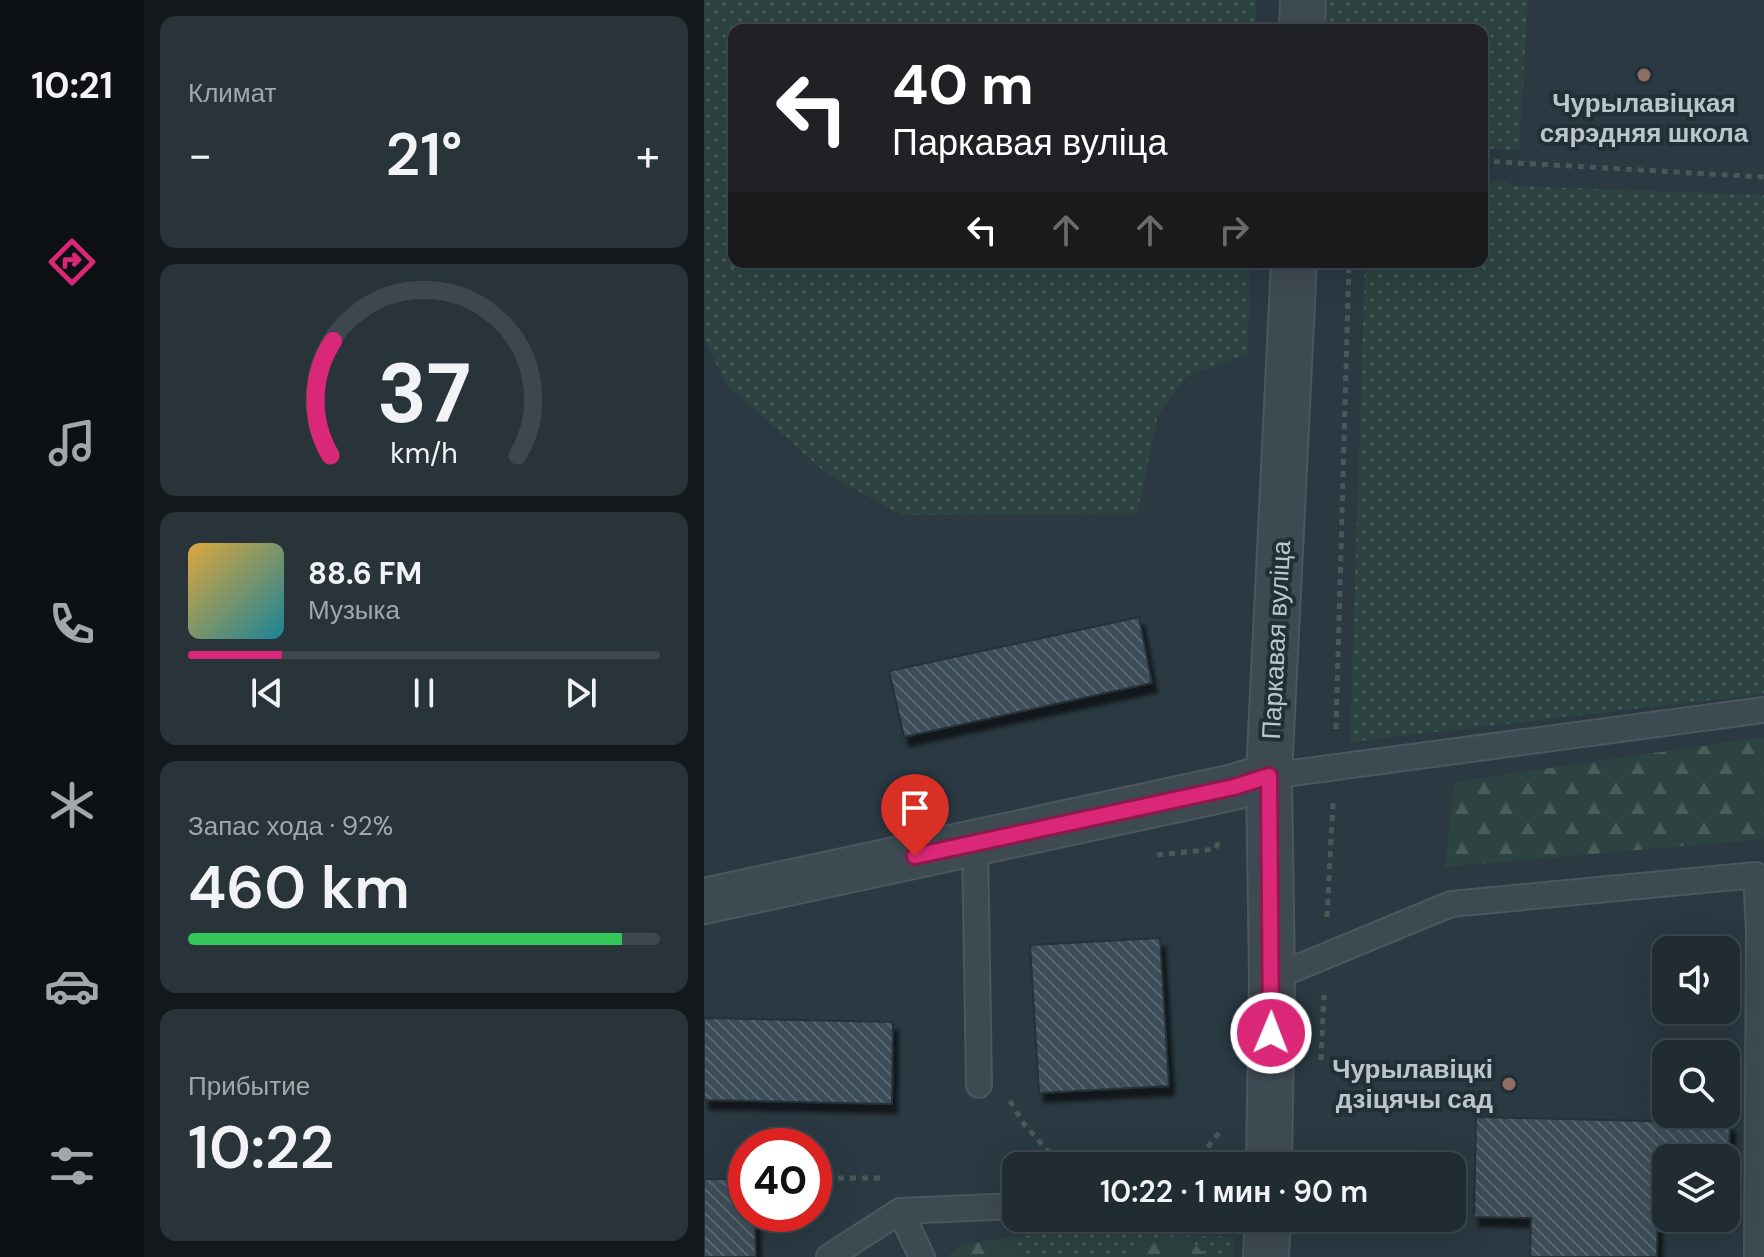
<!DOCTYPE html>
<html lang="ru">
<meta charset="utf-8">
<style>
:root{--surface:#202b32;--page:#28333a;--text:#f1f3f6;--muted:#a2a7ac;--line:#3d474d;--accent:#db2777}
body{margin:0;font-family:"DM Sans",sans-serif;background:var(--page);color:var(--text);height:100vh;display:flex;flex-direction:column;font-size:30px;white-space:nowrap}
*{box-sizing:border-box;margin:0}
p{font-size:26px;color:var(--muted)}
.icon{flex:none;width:44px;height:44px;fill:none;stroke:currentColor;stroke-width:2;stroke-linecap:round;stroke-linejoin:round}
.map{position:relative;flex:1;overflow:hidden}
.sheet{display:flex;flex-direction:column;gap:16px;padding:16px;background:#12181c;width:560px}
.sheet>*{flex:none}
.guide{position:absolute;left:24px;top:24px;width:760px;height:244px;border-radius:16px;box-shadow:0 8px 32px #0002,0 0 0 2px var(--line);background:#202124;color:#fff;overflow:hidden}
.fabs{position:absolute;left:948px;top:936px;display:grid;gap:16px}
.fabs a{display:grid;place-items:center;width:88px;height:88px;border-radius:16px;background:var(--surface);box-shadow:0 8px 32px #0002,0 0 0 2px var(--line);font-size:40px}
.speed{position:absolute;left:24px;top:1128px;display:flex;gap:16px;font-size:40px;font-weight:700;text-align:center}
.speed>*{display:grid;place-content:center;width:104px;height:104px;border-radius:50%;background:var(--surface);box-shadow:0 8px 32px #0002,0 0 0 2px var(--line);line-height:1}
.speed .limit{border:12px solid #d22;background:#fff;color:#111}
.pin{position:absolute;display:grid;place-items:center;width:68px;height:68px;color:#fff;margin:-82px -34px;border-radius:50% 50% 50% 0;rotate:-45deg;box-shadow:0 0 8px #0007}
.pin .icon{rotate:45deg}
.me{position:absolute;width:88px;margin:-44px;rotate:1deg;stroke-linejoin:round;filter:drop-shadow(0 0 6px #0008)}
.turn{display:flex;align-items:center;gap:28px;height:168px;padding:0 32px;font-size:36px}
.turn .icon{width:104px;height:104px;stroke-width:2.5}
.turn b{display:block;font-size:56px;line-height:68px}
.lanes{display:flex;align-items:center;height:76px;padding:0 32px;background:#0003;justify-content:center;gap:40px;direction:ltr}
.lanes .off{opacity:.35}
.big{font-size:60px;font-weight:600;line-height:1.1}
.sheet .widget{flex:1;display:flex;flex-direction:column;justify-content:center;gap:12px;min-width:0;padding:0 28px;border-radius:16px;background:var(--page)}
.sheet .dial{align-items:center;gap:0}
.dial svg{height:208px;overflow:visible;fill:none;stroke:var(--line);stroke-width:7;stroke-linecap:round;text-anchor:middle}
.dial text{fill:var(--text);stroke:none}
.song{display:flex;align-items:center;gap:24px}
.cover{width:96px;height:96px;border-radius:12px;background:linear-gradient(135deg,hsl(40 70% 55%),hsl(190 70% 35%))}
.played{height:8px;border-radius:4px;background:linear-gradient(90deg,var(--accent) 20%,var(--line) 20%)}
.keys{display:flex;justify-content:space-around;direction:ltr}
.heat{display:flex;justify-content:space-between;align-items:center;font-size:44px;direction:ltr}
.charge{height:12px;border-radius:6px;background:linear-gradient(90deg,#34c759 92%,var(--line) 0)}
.trip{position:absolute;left:298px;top:1152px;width:464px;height:80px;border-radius:16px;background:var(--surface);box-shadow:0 8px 32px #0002,0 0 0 2px var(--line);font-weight:600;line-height:80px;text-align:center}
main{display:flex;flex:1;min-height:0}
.tab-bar{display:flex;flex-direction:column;width:144px;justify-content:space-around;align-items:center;background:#0d1114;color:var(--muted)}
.tab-bar .icon{width:56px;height:56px}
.tab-bar .active{color:var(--accent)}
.tab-bar b{font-size:36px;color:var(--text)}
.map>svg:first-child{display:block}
.grass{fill:url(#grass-dots)}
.forest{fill:url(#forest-firs)}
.building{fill:url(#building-back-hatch);stroke:#253139;stroke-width:2;filter:url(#shadow)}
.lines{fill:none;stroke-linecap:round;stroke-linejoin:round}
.service-casing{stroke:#4b565e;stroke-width:28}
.tertiary-casing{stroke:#4b565e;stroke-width:48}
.path{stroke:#455b58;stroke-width:5;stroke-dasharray:6 6;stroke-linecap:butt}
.service{stroke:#3e4a52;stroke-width:24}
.tertiary{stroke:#3e4a52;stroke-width:44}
.route-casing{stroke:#8e194d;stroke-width:20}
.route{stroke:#db2777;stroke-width:14}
.education-dot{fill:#8d6e63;stroke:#222f37;stroke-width:3}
.labels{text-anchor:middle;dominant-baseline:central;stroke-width:8;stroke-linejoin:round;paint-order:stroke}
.poi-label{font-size:26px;font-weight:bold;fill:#bbc5cc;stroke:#222f37}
.street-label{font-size:26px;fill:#bbc5cc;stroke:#222f37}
</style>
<main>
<nav class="tab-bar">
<b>10:21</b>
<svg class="icon active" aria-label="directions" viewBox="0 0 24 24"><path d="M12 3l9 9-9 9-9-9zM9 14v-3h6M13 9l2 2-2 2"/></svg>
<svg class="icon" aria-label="music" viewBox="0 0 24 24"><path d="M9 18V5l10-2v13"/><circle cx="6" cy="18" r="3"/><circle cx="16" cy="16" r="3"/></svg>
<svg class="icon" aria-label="phone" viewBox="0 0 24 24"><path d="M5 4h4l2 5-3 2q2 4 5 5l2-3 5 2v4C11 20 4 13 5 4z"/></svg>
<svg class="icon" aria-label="climate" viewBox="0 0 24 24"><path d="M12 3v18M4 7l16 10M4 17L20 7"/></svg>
<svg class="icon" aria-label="car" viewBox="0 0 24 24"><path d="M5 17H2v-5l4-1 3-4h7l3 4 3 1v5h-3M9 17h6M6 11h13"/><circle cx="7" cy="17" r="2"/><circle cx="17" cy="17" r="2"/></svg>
<svg class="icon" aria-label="filters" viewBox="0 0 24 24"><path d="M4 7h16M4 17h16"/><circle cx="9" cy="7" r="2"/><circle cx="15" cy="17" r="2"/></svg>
</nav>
<section class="sheet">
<div class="widget"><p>Климат</p>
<div class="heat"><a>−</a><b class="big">21°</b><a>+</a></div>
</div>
<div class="widget dial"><svg viewBox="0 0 100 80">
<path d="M14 69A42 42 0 1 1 86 69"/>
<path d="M14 69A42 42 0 0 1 15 25" stroke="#db2777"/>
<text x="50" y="56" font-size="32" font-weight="700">37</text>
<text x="50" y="72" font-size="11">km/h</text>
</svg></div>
<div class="widget">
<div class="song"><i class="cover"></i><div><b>88.6 FM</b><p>Музыка</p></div></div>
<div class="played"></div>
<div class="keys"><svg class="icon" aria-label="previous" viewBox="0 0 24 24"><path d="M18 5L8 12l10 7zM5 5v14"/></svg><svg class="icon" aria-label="pause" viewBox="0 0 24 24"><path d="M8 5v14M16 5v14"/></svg><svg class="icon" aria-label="next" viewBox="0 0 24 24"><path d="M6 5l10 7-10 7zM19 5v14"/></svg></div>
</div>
<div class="widget"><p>Запас хода · 92%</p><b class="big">460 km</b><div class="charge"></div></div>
<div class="widget"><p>Прибытие</p><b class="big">10:22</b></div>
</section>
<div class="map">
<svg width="1060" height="1257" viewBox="0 0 1060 1257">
<defs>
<pattern id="grass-dots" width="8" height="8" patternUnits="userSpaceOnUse" patternTransform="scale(2)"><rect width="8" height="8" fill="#2c4341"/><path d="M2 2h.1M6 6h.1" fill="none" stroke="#495d5b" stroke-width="1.8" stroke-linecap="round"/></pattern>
<pattern id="forest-firs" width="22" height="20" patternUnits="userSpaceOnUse" patternTransform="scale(2)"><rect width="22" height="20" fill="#2c4341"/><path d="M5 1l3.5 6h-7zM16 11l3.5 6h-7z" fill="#495d5b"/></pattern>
<pattern id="building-back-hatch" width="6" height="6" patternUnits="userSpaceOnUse" patternTransform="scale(2)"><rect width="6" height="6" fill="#3c4e58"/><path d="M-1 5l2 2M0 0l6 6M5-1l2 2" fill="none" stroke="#56666f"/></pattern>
<filter id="shadow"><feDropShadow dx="5" dy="9" stdDeviation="2" flood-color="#0009"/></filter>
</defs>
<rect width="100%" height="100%" fill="#2a3942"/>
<path class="grass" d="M 0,0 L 552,0 L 551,30 L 30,30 L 30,262 L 546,262 L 544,354 L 483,376 L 454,415 L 433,514 L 198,515 L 123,474 L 22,384 L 0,338 Z
M 623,0 L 824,0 L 815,151 L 778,148 L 778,30 L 622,30 Z
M 797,179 L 813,186 L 1060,195 L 1060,694 L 646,742 L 661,262 L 778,262 L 778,185 Z
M 360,1231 L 530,1237 L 529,1257 L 243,1257 L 259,1244 Z"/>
<path class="forest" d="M 1060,737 L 1060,839 L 741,867 L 750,782 Z
M 481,1234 L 503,1257 L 429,1257 L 432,1244 Z
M 312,1237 L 310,1257 L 243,1257 L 259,1244 Z"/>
<path class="building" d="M 435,617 L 448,683 L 200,737 L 185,671 Z
M 456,938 L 465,1086 L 335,1093 L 326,945 Z
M 0,1018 L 189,1022 L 188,1104 L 0,1100 Z
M 772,1117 L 1026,1123 L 1024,1201 L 1022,1201 L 1022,1158 L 962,1158 L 962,1199 L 954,1199 L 953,1257 L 826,1257 L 827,1218 L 770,1217 Z
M 0,1179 L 42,1179 L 42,1214 L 51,1214 L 52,1257 L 0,1257 Z"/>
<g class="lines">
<g class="service-casing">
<path id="service" d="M 565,776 L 1060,710
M 271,843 L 275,1085
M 568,978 L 747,904 L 1052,875 L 1055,930 L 1053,1257
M 196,1211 L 218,1257
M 125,1257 L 196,1211 L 312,1206"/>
</g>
<g class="tertiary-casing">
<path id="tertiary" d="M 598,30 L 599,0
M 0,901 L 530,787 L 565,776
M 565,1166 L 568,978 L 565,776 L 590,262
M 562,1257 L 564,1218"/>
</g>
<path class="path" d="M 778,161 L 1060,177
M 632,729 L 645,262
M 453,855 L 512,849 L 515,839
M 623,917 L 629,803
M 617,1060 L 620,995
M 306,1101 L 320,1124 L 357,1166
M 489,1166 L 518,1129
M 110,1178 L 177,1178
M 86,1214 L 86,1225"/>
<use href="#service" class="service"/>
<use href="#tertiary" class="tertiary"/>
</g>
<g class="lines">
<g class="route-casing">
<path id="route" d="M 211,856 L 530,787 L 565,776 L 567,1033"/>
</g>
<use href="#route" class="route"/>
</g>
<g class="education-dot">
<circle cx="940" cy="75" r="8"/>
<circle cx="805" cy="1084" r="8"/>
</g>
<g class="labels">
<g class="poi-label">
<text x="940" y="103">Чурылавіцкая<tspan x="940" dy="30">сярэдняя школа</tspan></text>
<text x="789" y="1069" text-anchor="end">Чурылавіцкі<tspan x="789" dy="30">дзіцячы сад</tspan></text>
</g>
<g class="street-label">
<text transform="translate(572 640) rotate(-87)">Паркавая вуліца</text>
</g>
</g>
</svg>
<div class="fabs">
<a><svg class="icon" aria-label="sound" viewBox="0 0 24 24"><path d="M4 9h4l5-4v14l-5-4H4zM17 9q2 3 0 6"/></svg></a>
<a><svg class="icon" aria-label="search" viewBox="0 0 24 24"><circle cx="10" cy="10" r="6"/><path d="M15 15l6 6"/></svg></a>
<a><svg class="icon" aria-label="layers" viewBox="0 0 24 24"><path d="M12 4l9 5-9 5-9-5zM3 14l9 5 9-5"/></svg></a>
</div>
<div class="speed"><div class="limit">40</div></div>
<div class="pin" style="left:211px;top:856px;background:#d93025"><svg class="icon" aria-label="arrive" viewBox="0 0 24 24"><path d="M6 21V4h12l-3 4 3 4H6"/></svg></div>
<svg class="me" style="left:567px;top:1033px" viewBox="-20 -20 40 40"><circle r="17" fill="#db2777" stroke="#fff" stroke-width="3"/><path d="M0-11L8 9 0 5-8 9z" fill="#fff"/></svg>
<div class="trip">10:22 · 1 мин · 90 m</div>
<div class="guide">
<div class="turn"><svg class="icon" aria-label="left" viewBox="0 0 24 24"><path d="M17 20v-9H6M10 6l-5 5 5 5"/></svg><div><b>40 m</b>Паркавая вуліца</div></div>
<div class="lanes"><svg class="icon" aria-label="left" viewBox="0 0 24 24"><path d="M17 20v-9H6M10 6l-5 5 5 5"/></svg><svg class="icon off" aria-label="ahead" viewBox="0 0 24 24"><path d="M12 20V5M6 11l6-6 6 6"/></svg><svg class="icon off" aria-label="ahead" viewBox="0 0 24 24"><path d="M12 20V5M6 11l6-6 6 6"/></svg><svg class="icon off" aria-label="right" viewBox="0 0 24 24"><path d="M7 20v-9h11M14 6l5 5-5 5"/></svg></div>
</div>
</div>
</main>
